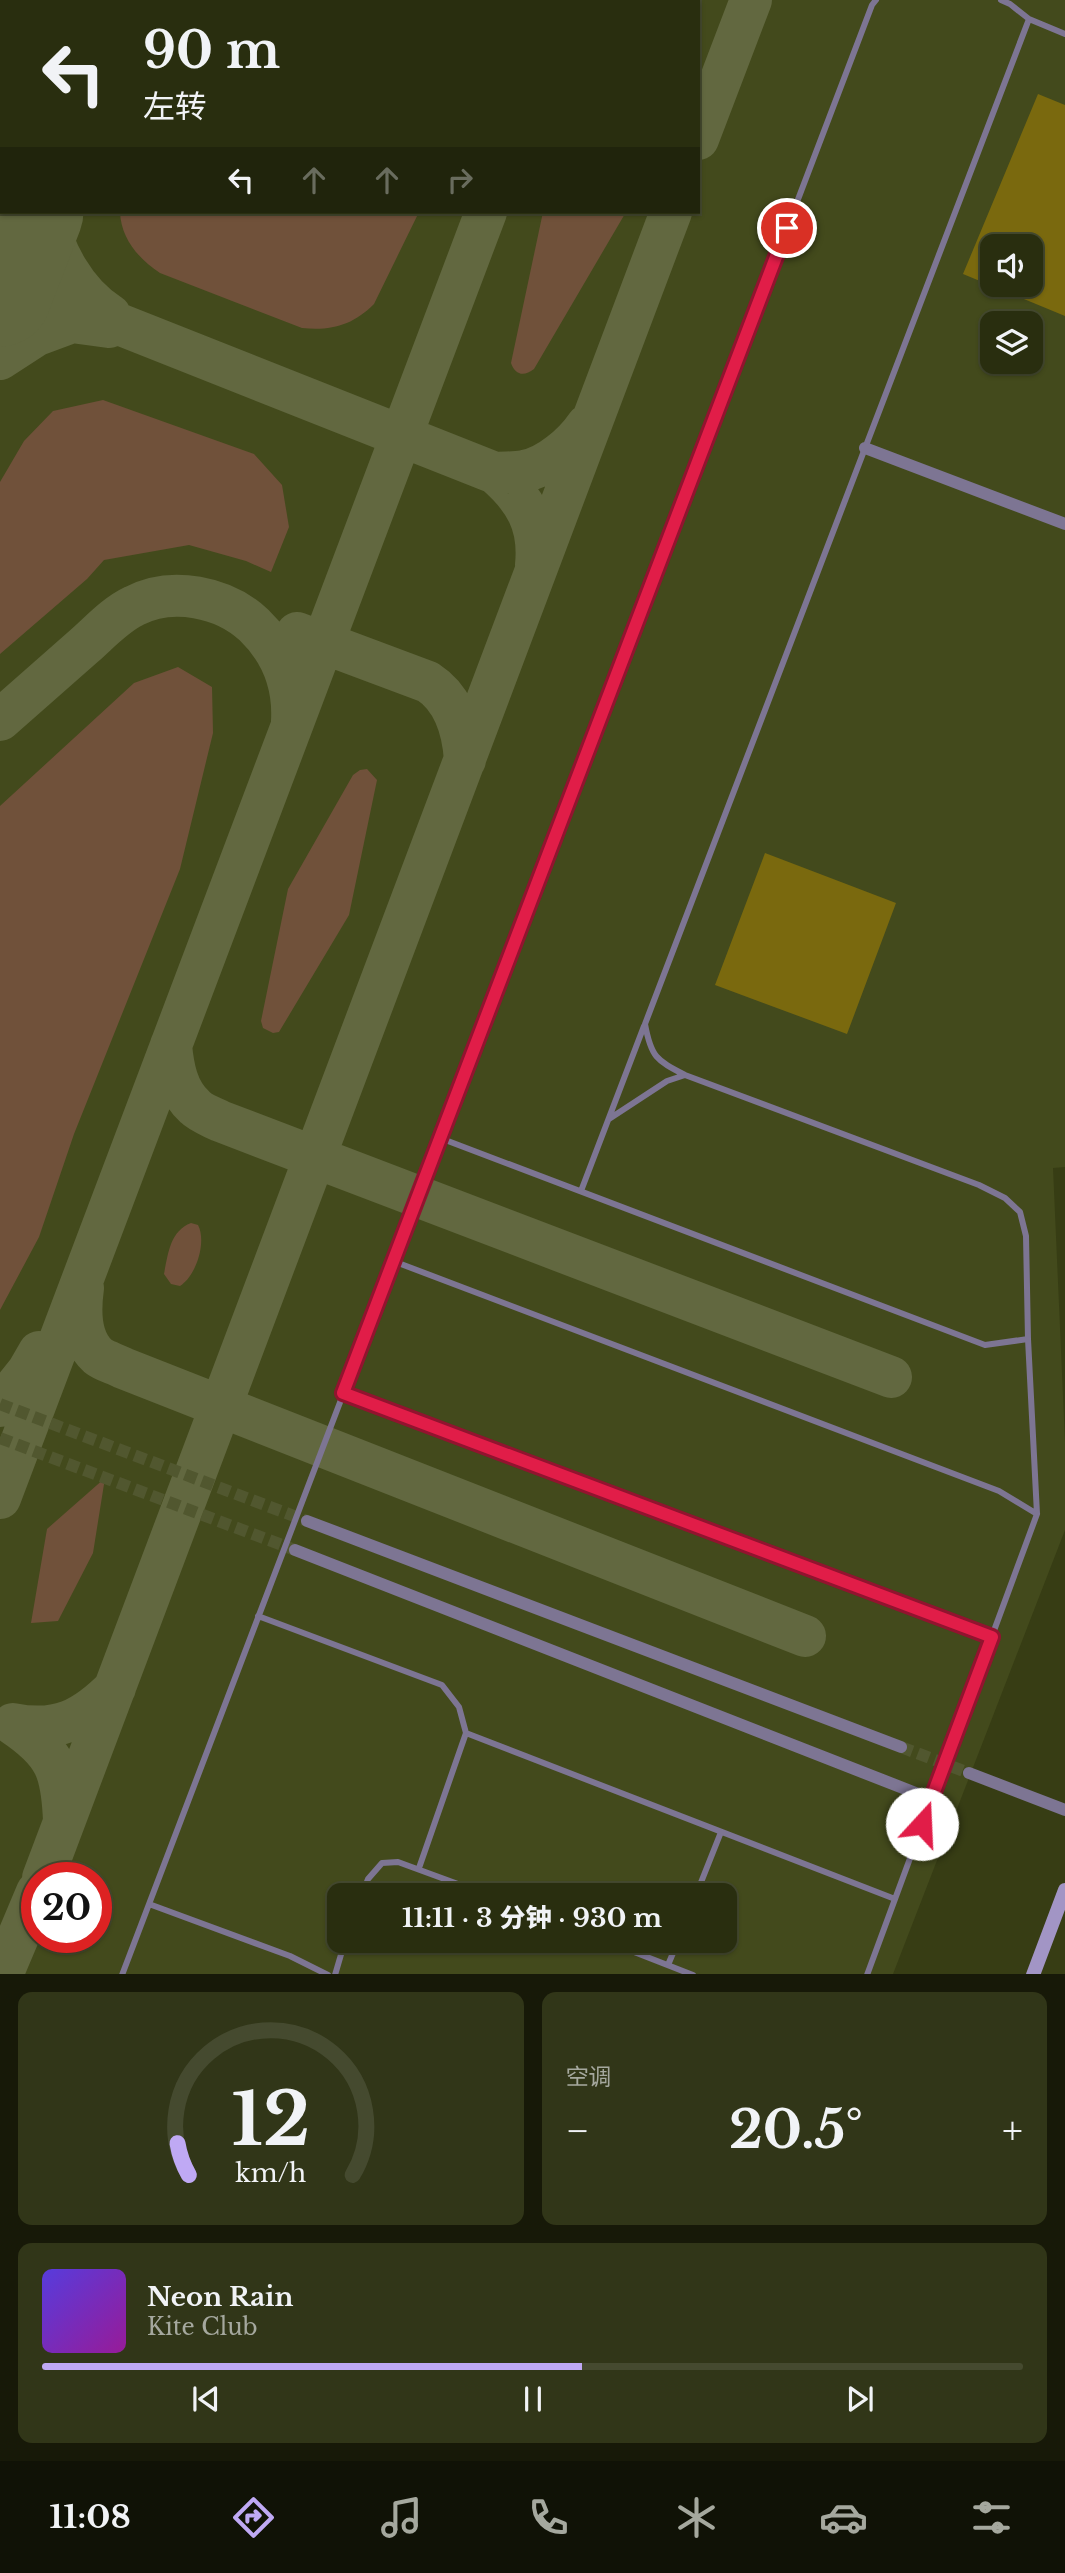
<!DOCTYPE html>
<html lang="zh">
<meta charset="utf-8">
<style>
:root{--surface:#292e0f;--page:#313618;--text:#f1f3f6;--muted:#a5a89e;--line:#454a2f;--accent:#bfa9f4}
body{margin:0;font-family:"Libre Baskerville","Noto Sans SC",serif;background:var(--page);color:var(--text);height:100vh;display:flex;flex-direction:column;font-size:26px;white-space:nowrap}
*{box-sizing:border-box;margin:0}
p{font-size:23px;color:var(--muted)}
.icon{flex:none;width:38px;height:38px;fill:none;stroke:currentColor;stroke-width:2;stroke-linecap:round;stroke-linejoin:round}
.map{position:relative;height:1974px;overflow:hidden}
.drawer{display:flex;flex-direction:column;gap:18px;padding:18px;background:#171908;flex:1}
.drawer>*{flex:none}
.hud{position:absolute;left:0px;top:0px;width:700px;height:214px;box-shadow:0 2px 5px #0004,0 0 0 2px var(--line);background:#292e0f;color:var(--text);overflow:hidden}
.fabs{position:absolute;left:980px;top:234px;display:grid;gap:14px}
.fabs a{display:grid;place-items:center;width:63px;height:63px;border-radius:14px;background:var(--surface);box-shadow:0 2px 5px #0004,0 0 0 2px var(--line);font-size:35px}
.speed{position:absolute;left:21px;top:1862px;display:flex;gap:14px;font-size:35px;font-weight:700;text-align:center}
.speed>*{display:grid;place-content:center;width:91px;height:91px;border-radius:50%;background:var(--surface);box-shadow:0 2px 5px #0004,0 0 0 2px var(--line);line-height:1}
.speed .limit{border:10px solid #d22;background:#fff;color:#111}
.pin{position:absolute;display:grid;place-items:center;width:60px;height:60px;color:#fff;margin:-30px;border:4px solid #fff;border-radius:50%;box-shadow:0 2px 7px #0007}
.me{position:absolute;width:77px;margin:-38px;rotate:20deg;stroke-linejoin:round;filter:drop-shadow(0 0 5px #0008)}
.turn{display:flex;align-items:center;gap:24px;height:147px;padding:0 28px;font-size:32px}
.turn .icon{width:91px;height:91px;stroke-width:2.5}
.turn b{display:block;font-size:49px;line-height:60px}
.lanes{display:flex;align-items:center;height:66px;padding:0 28px;background:#0003;justify-content:center;gap:35px;direction:ltr}
.lanes .off{opacity:.35}
.big{font-size:52px;font-weight:800;line-height:1.1}
.drawer .card{flex:1;display:flex;flex-direction:column;justify-content:center;gap:10px;min-width:0;padding:0 24px;border-radius:14px;background:var(--page)}
.drawer .dial{align-items:center;gap:0}
.dial svg{height:182px;overflow:visible;fill:none;stroke:var(--line);stroke-width:7;stroke-linecap:round;text-anchor:middle}
.dial text{fill:var(--text);stroke:none}
.song{display:flex;align-items:center;gap:21px}
.cover{width:84px;height:84px;border-radius:10px;background:linear-gradient(135deg,hsl(250 70% 55%),hsl(300 70% 35%))}
.played{height:7px;border-radius:4px;background:linear-gradient(90deg,var(--accent) 55%,var(--line) 55%)}
.keys{display:flex;justify-content:space-around;direction:ltr}
.heat{display:flex;justify-content:space-between;align-items:center;font-size:38px;direction:ltr}
.drawer .tiles{flex:1;display:grid;gap:18px;grid-template-columns:1fr 1fr}
.card:last-child{grid-column:span 2}
.trip{position:absolute;left:327px;top:1883px;width:410px;height:70px;border-radius:14px;background:var(--surface);box-shadow:0 2px 5px #0004,0 0 0 2px var(--line);font-weight:800;line-height:70px;text-align:center}
.tab-bar{display:flex;height:112px;justify-content:space-around;align-items:center;background:#101206;color:var(--muted)}
.tab-bar .icon{width:49px;height:49px}
.tab-bar .selected{color:var(--accent)}
.tab-bar b{font-size:32px;color:var(--text)}
.map>svg:first-child{display:block}
.built{fill:#434a1c;fill-rule:evenodd}
.green{fill:#70513a}
.lines{fill:none;stroke-linecap:round;stroke-linejoin:round}
.taxiway{stroke:#626840;stroke-width:42}
.runway{stroke:#626840;stroke-width:103}
.building{fill:#7a690e;fill-rule:evenodd}
.street-tunnel{stroke:#51572f;stroke-width:12;stroke-dasharray:12 6;stroke-linecap:butt}
.lane{stroke:#7d7593;stroke-width:6}
.street{stroke:#7d7593;stroke-width:12}
.secondary{stroke:#a295c5;stroke-width:14}
.route-casing{stroke:#92132f;stroke-width:18}
.route{stroke:#e11d48;stroke-width:12}
</style>
<div class="map">
<svg width="1065" height="1975" viewBox="0 0 1065 1975">
<rect width="100%" height="100%" fill="#373d14"/>
<path class="built" d="M 0,0 L 1065,0 L 1065,1167 L 1053,1168 L 1065,1442 L 1065,1530 L 893,1974 L 0,1975 ZM 2,2 L 698,2 L 698,212 L 2,212 ZM 992,247 L 1031,247 L 1031,285 L 992,285 ZM 992,324 L 1031,324 L 1031,362 L 992,362 ZM 37,1878 L 96,1878 L 96,1937 L 37,1937 ZM 340,1895 L 724,1895 L 724,1941 L 340,1941 Z"/>
<path class="green" d="M 185,0 L 512,0 L 184,2 Z
M 120,212 L 419,212 L 374,304 C 353,325 332,331 302,328 L 160,273 C 139,259 121,239 120,212 Z
M 543,212 L 626,212 L 534,369 C 524,377 515,375 511,363 Z
M 103,400 L 254,454 L 282,485 L 289,527 L 271,572 L 246,561 L 189,545 L 104,560 L 87,579 L 0,654 L 0,482 L 24,441 L 53,411 Z
M 178,667 L 212,687 L 213,733 L 180,869 L 74,1134 L 39,1237 L 0,1310 L 0,806 L 134,683 Z
M 367,769 L 377,780 L 349,915 L 279,1032 L 273,1033 L 263,1028 L 261,1021 L 288,889 L 353,775 L 360,770 Z
M 191,1223 L 198,1225 C 207,1242 196,1276 180,1286 L 171,1284 L 164,1274 C 168,1254 170,1231 191,1223 Z
M 105,1478 L 93,1553 L 58,1621 L 31,1623 L 47,1529 Z"/>
<g class="lines">
<path class="taxiway" d="M 565,2 L 566,0
M 698,139 L 751,0
M 45,212 C 53,251 75,293 110,315
M 0,221 L 15,212
M 0,277 L 495,473
M 0,359 L 37,335 L 72,322 L 109,327
M 536,565 C 540,524 525,499 495,473 C 504,472 514,473 524,471 C 548,467 574,444 587,425
M 297,633 L 428,682 C 454,699 463,731 465,760
M 0,720 C 28,695 56,671 84,646 C 100,632 115,615 134,606 C 172,586 224,597 254,625 C 281,651 294,684 292,721
M 171,1045 C 173,1067 177,1091 195,1107 C 201,1113 212,1117 220,1121 L 891,1377
M 83,1288 C 80,1310 79,1339 98,1356 C 104,1361 116,1364 123,1368 L 805,1636
M 0,1406 L 28,1371 L 39,1352
M 0,1498 L 486,212
M 64,1821 C 62,1771 56,1753 13,1724 C 58,1733 84,1719 115,1688
M 43,1878 L 671,212
M 2,1975 L 37,1892"/>
<path class="runway" d="M 111,2 L 112,0
M 0,295 L 32,212"/>
</g>
<path class="building" d="M 1038,94 L 1065,105 L 1065,316 L 963,274 ZM 992,247 L 1031,247 L 1031,285 L 992,285 Z
M 765,853 L 896,903 L 847,1034 L 715,985 Z"/>
<g class="lines">
<path class="street-tunnel" d="M 0,1404 L 307,1521
M 0,1438 L 295,1550
M 901,1747 L 969,1773"/>
<path class="lane" d="M 1001,0 L 1010,4 L 1029,19
M 609,1119 L 667,1081 L 685,1075
M 440,1138 L 985,1345 L 1028,1339
M 581,1191 L 644,1026
M 393,1261 L 999,1491 L 1037,1514
M 343,1393 L 992,1637
M 258,1616 L 442,1685 L 459,1707 L 466,1733 L 895,1899
M 419,1868 L 466,1733
M 362,1895 L 368,1879 L 382,1863 L 398,1862 L 488,1895
M 696,1895 L 721,1832
M 149,1904 L 290,1956 L 328,1975
M 606,1941 L 693,1975
M 668,1965 L 678,1941
M 122,1975 L 872,5 L 876,0
M 335,1975 L 345,1941
M 867,1975 L 1037,1514 L 1028,1339 L 1026,1236 L 1020,1212 L 1005,1198 L 979,1185 L 685,1075 C 656,1060 651,1057 645,1024 L 1029,19 L 1065,34"/>
<path class="street" d="M 865,448 L 1065,524
M 307,1521 L 901,1747
M 295,1550 L 931,1799
M 969,1773 L 1065,1810"/>
<path class="secondary" d="M 1033,1975 L 1065,1890"/>
</g>
<g class="lines">
<g class="route-casing">
<path id="route" d="M 787,228 L 343,1393 L 992,1637 L 922,1824"/>
</g>
<use href="#route" class="route"/>
</g>
</svg>
<div class="fabs">
<a><svg class="icon" aria-label="sound" viewBox="0 0 24 24"><path d="M4 9h4l5-4v14l-5-4H4zM17 9q2 3 0 6"/></svg></a>
<a><svg class="icon" aria-label="layers" viewBox="0 0 24 24"><path d="M12 4l9 5-9 5-9-5zM3 14l9 5 9-5"/></svg></a>
</div>
<div class="speed"><div class="limit">20</div></div>
<div class="pin" style="left:787px;top:228px;background:#d93025"><svg class="icon" aria-label="arrive" viewBox="0 0 24 24"><path d="M6 21V4h12l-3 4 3 4H6"/></svg></div>
<svg class="me" style="left:922px;top:1824px" viewBox="-20 -20 40 40"><circle r="19" fill="#fff"/><path d="M0-13L10 11 0 6-10 11z" fill="#e11d48"/></svg>
<div class="trip">11:11 · 3 分钟 · 930 m</div>
<div class="hud">
<div class="turn"><svg class="icon" aria-label="left" viewBox="0 0 24 24"><path d="M17 20v-9H6M10 6l-5 5 5 5"/></svg><div><b>90 m</b>左转</div></div>
<div class="lanes"><svg class="icon" aria-label="left" viewBox="0 0 24 24"><path d="M17 20v-9H6M10 6l-5 5 5 5"/></svg><svg class="icon off" aria-label="ahead" viewBox="0 0 24 24"><path d="M12 20V5M6 11l6-6 6 6"/></svg><svg class="icon off" aria-label="ahead" viewBox="0 0 24 24"><path d="M12 20V5M6 11l6-6 6 6"/></svg><svg class="icon off" aria-label="right" viewBox="0 0 24 24"><path d="M7 20v-9h11M14 6l5 5-5 5"/></svg></div>
</div>
</div>
<section class="drawer">
<div class="tiles">
<div class="card dial"><svg viewBox="0 0 100 80">
<path d="M14 69A42 42 0 1 1 86 69"/>
<path d="M14 69A42 42 0 0 1 9 55" stroke="#bfa9f4"/>
<text x="50" y="56" font-size="32" font-weight="700">12</text>
<text x="50" y="72" font-size="11">km/h</text>
</svg></div>
<div class="card"><p>空调</p>
<div class="heat"><a>−</a><b class="big">20.5°</b><a>+</a></div>
</div>
<div class="card">
<div class="song"><i class="cover"></i><div><b>Neon Rain</b><p>Kite Club</p></div></div>
<div class="played"></div>
<div class="keys"><svg class="icon" aria-label="previous" viewBox="0 0 24 24"><path d="M18 5L8 12l10 7zM5 5v14"/></svg><svg class="icon" aria-label="pause" viewBox="0 0 24 24"><path d="M8 5v14M16 5v14"/></svg><svg class="icon" aria-label="next" viewBox="0 0 24 24"><path d="M6 5l10 7-10 7zM19 5v14"/></svg></div>
</div>
</div>
</section>
<nav class="tab-bar">
<b>11:08</b>
<svg class="icon selected" aria-label="directions" viewBox="0 0 24 24"><path d="M12 3l9 9-9 9-9-9zM9 14v-3h6M13 9l2 2-2 2"/></svg>
<svg class="icon" aria-label="music" viewBox="0 0 24 24"><path d="M9 18V5l10-2v13"/><circle cx="6" cy="18" r="3"/><circle cx="16" cy="16" r="3"/></svg>
<svg class="icon" aria-label="phone" viewBox="0 0 24 24"><path d="M5 4h4l2 5-3 2q2 4 5 5l2-3 5 2v4C11 20 4 13 5 4z"/></svg>
<svg class="icon" aria-label="climate" viewBox="0 0 24 24"><path d="M12 3v18M4 7l16 10M4 17L20 7"/></svg>
<svg class="icon" aria-label="car" viewBox="0 0 24 24"><path d="M5 17H2v-5l4-1 3-4h7l3 4 3 1v5h-3M9 17h6M6 11h13"/><circle cx="7" cy="17" r="2"/><circle cx="17" cy="17" r="2"/></svg>
<svg class="icon" aria-label="filters" viewBox="0 0 24 24"><path d="M4 7h16M4 17h16"/><circle cx="9" cy="7" r="2"/><circle cx="15" cy="17" r="2"/></svg>
</nav>
